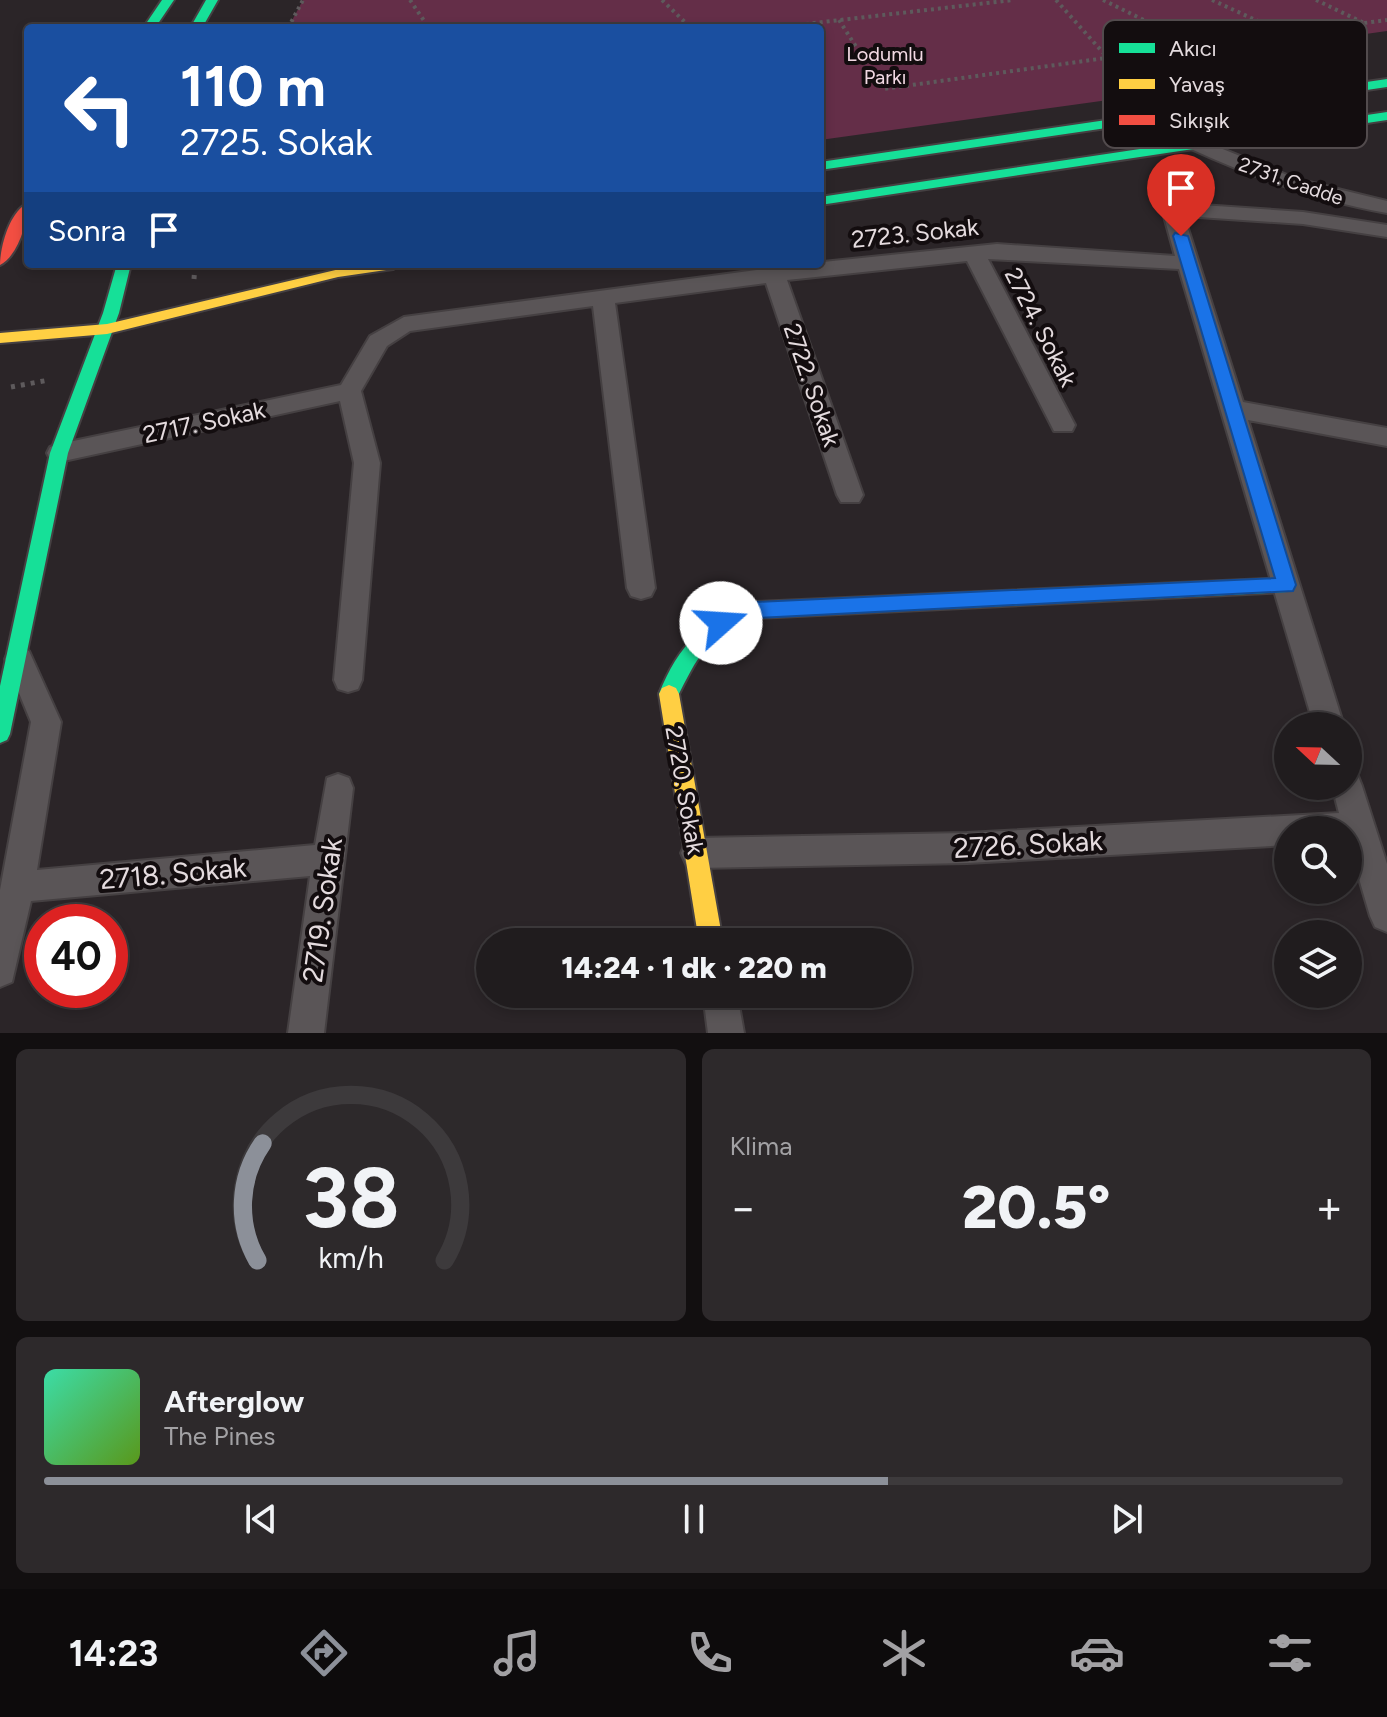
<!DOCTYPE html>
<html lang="tr">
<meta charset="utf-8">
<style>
:root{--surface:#201c1e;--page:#2d292b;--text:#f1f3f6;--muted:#a2a1a4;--line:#3d3a3c;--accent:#8c9099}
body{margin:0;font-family:Figtree,sans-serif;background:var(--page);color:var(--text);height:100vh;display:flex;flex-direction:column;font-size:30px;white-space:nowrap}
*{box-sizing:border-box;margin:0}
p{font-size:26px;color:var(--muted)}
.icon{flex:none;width:44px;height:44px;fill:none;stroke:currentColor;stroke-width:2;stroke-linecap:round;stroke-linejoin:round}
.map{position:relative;height:1033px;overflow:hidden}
.sheet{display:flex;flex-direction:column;gap:16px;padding:16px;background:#120f10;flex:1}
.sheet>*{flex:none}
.banner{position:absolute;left:24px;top:24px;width:800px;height:244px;border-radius:8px;box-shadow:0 4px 12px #0003,0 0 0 2px var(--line);background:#1a4fa0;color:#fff;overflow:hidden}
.needle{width:52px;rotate:292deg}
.controls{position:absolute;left:1274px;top:712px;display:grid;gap:16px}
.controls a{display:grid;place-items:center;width:88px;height:88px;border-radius:50%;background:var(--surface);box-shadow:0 4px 12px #0003,0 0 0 2px var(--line);font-size:40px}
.speed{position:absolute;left:24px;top:904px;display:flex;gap:16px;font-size:40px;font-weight:700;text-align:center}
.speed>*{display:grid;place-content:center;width:104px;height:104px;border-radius:50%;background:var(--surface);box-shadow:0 4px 12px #0003,0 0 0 2px var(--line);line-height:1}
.speed .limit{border:12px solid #d22;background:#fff;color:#111}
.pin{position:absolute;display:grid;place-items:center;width:68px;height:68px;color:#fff;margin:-82px -34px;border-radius:50% 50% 50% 0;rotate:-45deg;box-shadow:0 0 8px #0007}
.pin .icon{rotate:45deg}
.me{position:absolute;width:88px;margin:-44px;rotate:71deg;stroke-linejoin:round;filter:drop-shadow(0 0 6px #0008)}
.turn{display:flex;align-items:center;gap:28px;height:168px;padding:0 24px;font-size:36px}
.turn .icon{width:104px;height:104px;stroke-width:2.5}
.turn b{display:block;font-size:56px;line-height:68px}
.then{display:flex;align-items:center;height:76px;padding:0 24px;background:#0003;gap:16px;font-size:30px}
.big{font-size:60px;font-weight:800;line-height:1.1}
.sheet .widget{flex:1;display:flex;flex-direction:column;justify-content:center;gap:12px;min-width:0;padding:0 28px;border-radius:12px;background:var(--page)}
.sheet .dial{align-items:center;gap:0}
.dial svg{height:208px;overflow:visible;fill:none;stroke:var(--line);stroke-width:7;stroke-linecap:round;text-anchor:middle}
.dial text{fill:var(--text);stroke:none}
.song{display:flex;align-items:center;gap:24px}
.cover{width:96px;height:96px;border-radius:12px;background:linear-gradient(135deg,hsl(160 70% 55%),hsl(90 70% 35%))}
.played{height:8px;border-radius:4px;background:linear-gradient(90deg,var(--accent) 65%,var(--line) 65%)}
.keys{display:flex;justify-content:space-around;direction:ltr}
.heat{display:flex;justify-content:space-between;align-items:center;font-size:44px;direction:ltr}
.sheet .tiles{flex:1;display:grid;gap:16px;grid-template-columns:1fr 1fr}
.widget:last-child{grid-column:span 2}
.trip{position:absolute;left:476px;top:928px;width:436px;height:80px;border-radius:40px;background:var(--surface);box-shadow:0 4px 12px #0003,0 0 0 2px var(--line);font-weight:800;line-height:80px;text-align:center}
.menu{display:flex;height:128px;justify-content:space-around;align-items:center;background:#0d0b0c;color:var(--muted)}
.menu .icon{width:56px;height:56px}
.menu .on{color:var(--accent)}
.menu b{font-size:36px;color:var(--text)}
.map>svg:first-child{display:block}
.green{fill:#642e48}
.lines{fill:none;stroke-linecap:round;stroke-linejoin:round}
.street-casing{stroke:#454042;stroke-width:4}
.fast-casing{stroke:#454042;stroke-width:4}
.slow-casing{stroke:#454042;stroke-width:4}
.jam-casing{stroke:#454042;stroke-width:4}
.path-far1{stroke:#5e5a5c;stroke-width:4;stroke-dasharray:3 4;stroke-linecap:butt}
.path{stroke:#5e5a5c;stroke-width:5;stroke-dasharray:4 6;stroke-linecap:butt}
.street{fill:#5a5557;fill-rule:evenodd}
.fast{fill:#16e098;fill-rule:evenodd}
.slow{fill:#ffcf43;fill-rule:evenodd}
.jam{fill:#f24e42;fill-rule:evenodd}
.route{fill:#1a73e8;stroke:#114b97;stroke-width:2}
.labels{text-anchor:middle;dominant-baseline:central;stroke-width:8;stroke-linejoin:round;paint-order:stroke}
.far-park-label{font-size:20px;fill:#f2d9e3;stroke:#130d0f}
.far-street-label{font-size:20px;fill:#e4dbde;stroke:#130d0f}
.street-label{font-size:24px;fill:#e4dbde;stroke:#130d0f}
.near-street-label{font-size:28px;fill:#e4dbde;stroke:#130d0f}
.key{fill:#130d0f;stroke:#524b4d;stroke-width:2}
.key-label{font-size:22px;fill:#e4dbde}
</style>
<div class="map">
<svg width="1387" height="1033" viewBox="0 0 1387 1033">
<rect width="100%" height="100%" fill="#2b2528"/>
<path class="green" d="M 303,0 L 1387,0 L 1387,31 L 1133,67 L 1159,93 L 820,140 L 820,28 L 288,28 Z"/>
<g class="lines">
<g class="street-casing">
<path id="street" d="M 1198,139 L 1297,179 L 1387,201 L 1387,213 C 1318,201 1255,178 1191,149 L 1188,145 Z
M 1172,203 L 1303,212 L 1387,225 L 1387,237 L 1303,224 L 1184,216 L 1243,402 L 1387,428 L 1387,446 L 1248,420 L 1344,726 L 1314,726 L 1179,269 L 988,259 L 1075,425 L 1072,431 L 1054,431 L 1051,425 L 967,261 L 787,280 L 863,495 L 859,502 L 841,502 L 837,495 L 766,283 L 615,303 L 655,588 L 651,596 L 641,599 L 631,596 L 627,588 L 593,306 L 410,331 L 387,346 L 361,391 L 380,463 L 362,680 L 358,689 L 348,692 L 338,689 L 334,680 L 354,463 L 340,401 L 59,462 L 50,459 L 47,453 L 50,447 L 59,444 L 341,385 L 370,336 L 404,317 L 794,265 L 997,244 L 1175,256 L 1162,209 Z
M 19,647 L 29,651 L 61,722 L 37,870 L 315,845 L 327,778 L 338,774 L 349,778 L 353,788 L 324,1033 L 288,1033 L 310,876 L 31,901 L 12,982 L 0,987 L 0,890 L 31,722 L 5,659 L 9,651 Z
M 1348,773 L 1358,776 L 1362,786 L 1387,864 L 1387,932 L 1375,927 L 1370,916 L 1348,841 L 1348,830 L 1288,830 L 1288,845 L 967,863 L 697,868 L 686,864 L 681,853 L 686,842 L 697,838 L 967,833 L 1339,813 L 1332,786 L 1348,786 Z
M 703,994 L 737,994 L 744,1033 L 708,1033 Z"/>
</g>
<g class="fast-casing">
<path id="fast" d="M 162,0 L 174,0 L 155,28 L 143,28 Z
M 206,0 L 218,0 L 202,28 L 190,28 Z
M 1387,79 L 1387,87 L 820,170 L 820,162 Z
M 1387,112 L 1387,120 L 820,205 L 820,197 Z
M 117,264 L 131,264 L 119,313 L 68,453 L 10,734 L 7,740 L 0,743 L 0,686 L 50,453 L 103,313 Z
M 1287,578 L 1294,580 L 1296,585 L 1294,590 L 1287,592 L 756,618 C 706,636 698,656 676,700 L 669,703 L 662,700 L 659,694 C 678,645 705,619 755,602 Z"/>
</g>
<g class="slow-casing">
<path id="slow" d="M 361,264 L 400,264 L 393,269 L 338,277 L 107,334 L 0,343 L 0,333 L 107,324 Z
M 669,685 L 676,688 L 679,694 L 723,942 L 699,942 L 659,694 L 662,688 Z"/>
</g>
<g class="jam-casing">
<path id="jam" d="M 28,203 C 28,221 18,256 0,265 C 0,246 10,211 28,203 Z"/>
</g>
<path class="path-far1" d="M 410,0 L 429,28
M 662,0 L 691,28
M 1056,0 L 1107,57 L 1387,20
M 1103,0 L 1195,45
M 1212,0 L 1284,33
M 1316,0 L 1364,23
M 839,20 L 883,89 L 1106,58
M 288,28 L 303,0
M 771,28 L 1013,0"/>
<path class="path" d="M 194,279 L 195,264
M 11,387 L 49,380"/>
<use href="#street" class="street"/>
<use href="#fast" class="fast"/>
<use href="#slow" class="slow"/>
<use href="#jam" class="jam"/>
</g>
<path class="route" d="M 1175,233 L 1188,236 L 1296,585 L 1293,591 L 756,618 L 721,631 L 714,628 L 711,623 L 714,617 L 755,602 L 1275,578 L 1173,236 Z"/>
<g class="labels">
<g class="far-park-label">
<text x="885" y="54">Lodumlu<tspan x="885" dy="23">Parkı</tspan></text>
</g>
<g class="far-street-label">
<text transform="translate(1291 181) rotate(19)">2731. Cadde</text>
</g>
<g class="street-label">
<text transform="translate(915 233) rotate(-6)">2723. Sokak</text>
<text transform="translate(1041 327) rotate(63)">2724. Sokak</text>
<text transform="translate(812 385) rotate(71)">2722. Sokak</text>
<text transform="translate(204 422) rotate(-12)">2717. Sokak</text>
<text transform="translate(685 790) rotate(80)">2720. Sokak</text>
</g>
<g class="near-street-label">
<text transform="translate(1028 844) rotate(-3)">2726. Sokak</text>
<text transform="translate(173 873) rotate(-5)">2718. Sokak</text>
<text transform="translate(322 910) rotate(-82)">2719. Sokak</text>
</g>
</g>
<rect x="1103" y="20" width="264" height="128" rx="12" class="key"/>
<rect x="1119" y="43" width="36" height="10" fill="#16e098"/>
<rect x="1119" y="79" width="36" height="10" fill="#ffcf43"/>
<rect x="1119" y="115" width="36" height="10" fill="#f24e42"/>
<g class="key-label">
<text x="1169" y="56">Akıcı</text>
<text x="1169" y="92">Yavaş</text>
<text x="1169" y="128">Sıkışık</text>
</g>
</svg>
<div class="controls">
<a><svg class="needle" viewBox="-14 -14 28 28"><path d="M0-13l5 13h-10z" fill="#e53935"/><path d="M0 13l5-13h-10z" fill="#a2a1a4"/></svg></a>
<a><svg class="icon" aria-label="search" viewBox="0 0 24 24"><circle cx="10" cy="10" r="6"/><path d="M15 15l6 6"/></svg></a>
<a><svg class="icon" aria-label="layers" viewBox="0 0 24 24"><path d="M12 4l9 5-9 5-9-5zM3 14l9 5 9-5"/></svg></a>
</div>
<div class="speed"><div class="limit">40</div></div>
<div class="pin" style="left:1181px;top:236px;background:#d93025"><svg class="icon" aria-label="arrive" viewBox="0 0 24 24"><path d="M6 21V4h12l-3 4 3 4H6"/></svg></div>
<svg class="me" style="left:721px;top:623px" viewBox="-20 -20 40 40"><circle r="19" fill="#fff"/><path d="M0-13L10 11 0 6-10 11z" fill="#1a73e8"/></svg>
<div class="trip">14:24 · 1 dk · 220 m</div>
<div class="banner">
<div class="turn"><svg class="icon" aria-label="left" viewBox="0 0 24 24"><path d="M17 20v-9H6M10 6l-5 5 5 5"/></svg><div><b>110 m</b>2725. Sokak</div></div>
<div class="then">Sonra<svg class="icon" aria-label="arrive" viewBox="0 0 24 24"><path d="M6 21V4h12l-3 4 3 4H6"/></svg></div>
</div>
</div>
<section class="sheet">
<div class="tiles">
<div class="widget dial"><svg viewBox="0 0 100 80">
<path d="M14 69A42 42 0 1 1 86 69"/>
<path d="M14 69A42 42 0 0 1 16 24" stroke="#8c9099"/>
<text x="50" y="56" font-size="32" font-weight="700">38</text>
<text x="50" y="72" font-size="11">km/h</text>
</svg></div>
<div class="widget"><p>Klima</p>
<div class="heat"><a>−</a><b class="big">20.5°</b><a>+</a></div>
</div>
<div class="widget">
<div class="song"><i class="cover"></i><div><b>Afterglow</b><p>The Pines</p></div></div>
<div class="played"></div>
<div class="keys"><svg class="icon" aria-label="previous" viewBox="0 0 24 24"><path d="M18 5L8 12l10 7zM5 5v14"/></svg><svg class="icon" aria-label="pause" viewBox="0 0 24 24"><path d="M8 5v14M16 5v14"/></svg><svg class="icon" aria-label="next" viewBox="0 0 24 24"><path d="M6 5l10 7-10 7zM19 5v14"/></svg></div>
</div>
</div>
</section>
<nav class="menu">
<b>14:23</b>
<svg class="icon on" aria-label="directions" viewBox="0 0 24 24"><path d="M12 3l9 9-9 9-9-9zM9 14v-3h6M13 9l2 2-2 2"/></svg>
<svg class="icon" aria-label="music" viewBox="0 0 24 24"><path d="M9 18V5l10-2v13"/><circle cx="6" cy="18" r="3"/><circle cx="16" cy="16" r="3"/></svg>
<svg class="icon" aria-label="phone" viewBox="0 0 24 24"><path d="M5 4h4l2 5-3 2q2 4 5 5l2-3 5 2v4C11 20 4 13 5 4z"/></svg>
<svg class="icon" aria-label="climate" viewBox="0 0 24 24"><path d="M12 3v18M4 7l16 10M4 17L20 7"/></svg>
<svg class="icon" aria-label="car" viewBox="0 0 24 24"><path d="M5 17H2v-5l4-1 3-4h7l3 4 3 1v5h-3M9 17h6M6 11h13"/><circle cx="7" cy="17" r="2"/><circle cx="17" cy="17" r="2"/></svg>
<svg class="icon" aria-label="filters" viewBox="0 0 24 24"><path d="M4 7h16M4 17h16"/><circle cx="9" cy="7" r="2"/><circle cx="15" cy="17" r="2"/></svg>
</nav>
